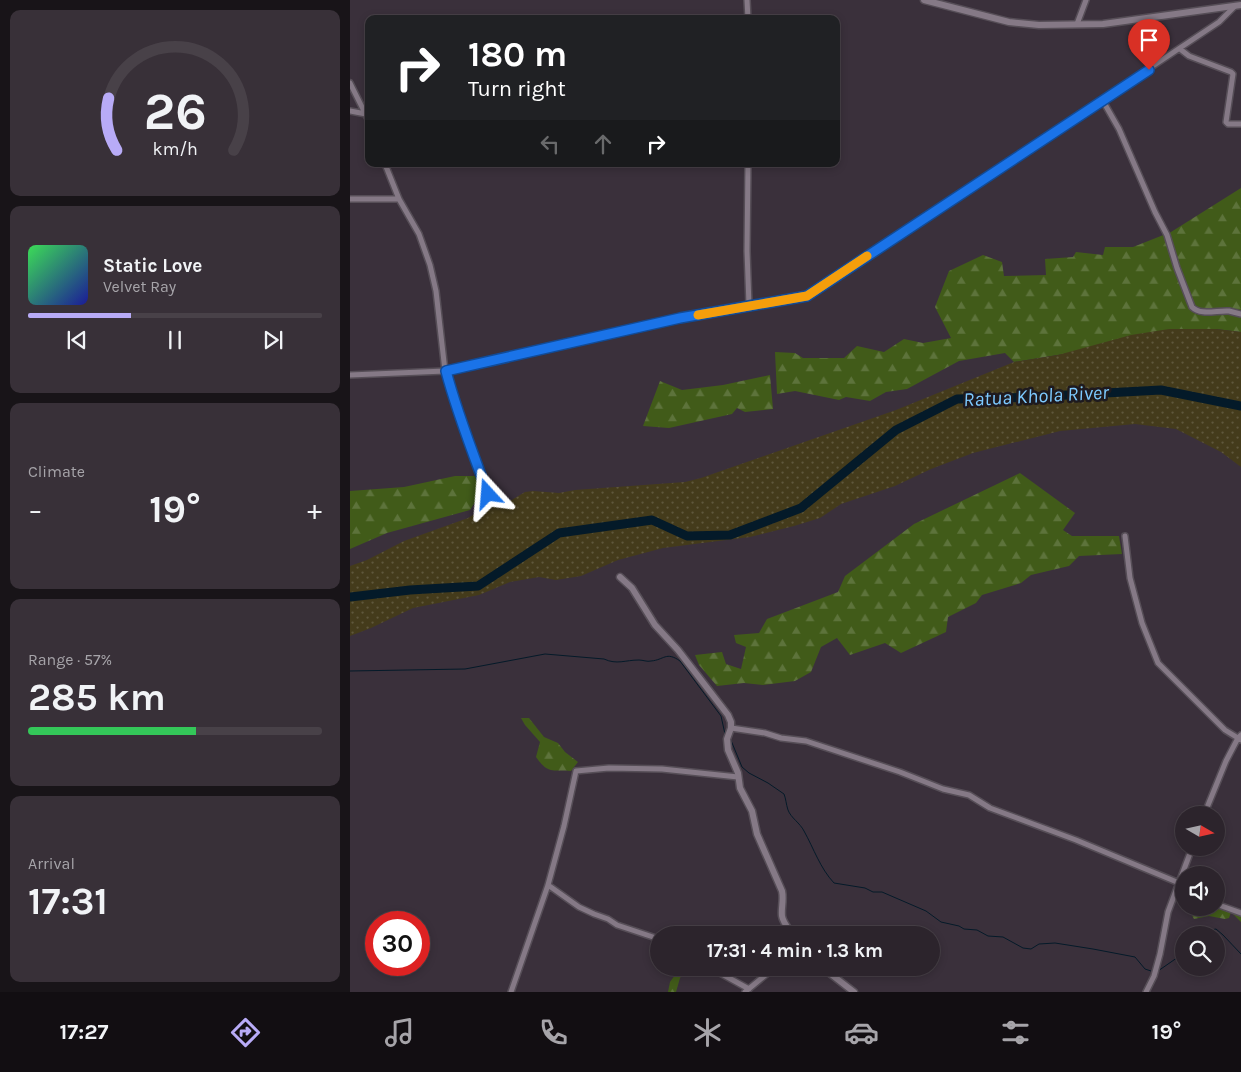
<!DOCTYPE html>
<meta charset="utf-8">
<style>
:root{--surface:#2c242c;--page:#383038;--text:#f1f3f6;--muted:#a6a4a9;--line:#484148;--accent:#b8abf7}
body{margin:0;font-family:Karla,sans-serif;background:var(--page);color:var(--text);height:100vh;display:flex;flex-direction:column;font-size:19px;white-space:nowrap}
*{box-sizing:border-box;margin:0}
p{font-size:16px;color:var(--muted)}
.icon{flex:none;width:28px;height:28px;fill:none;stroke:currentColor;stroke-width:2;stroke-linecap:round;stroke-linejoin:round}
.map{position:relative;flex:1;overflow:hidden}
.side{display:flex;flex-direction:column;gap:10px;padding:10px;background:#181418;width:350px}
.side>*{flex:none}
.hud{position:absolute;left:15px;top:15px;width:475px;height:152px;border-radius:10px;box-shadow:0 2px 8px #0003,0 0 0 1px var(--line);background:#202124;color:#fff;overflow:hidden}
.needle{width:32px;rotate:99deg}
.tools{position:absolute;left:825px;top:806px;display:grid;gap:10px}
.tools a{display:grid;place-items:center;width:50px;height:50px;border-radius:50%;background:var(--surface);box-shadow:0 2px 8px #0003,0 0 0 1px var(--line);font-size:25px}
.speed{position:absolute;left:15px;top:911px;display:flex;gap:10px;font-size:25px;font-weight:700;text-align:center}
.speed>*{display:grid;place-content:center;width:65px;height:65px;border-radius:50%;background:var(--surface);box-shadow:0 2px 8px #0003,0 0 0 1px var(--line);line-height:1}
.speed .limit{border:8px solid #d22;background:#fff;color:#111}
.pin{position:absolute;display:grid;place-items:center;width:42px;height:42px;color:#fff;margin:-51px -21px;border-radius:50% 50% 50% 0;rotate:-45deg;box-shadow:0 0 5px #0007}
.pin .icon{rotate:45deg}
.me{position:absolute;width:55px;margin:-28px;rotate:341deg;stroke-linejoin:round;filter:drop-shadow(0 0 4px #0008)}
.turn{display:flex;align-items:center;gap:18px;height:105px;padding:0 20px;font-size:22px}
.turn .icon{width:65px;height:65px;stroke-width:2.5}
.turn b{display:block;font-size:35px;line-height:42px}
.lanes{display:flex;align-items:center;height:48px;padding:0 20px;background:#0003;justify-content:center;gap:25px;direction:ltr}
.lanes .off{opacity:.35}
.big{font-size:38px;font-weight:700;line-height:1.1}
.side .widget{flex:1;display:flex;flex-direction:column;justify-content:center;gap:8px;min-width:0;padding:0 18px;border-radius:10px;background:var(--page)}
.side .dial{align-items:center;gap:0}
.dial svg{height:130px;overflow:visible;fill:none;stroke:var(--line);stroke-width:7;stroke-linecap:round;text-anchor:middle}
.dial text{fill:var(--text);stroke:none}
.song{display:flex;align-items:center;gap:15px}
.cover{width:60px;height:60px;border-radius:8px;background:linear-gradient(135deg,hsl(130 70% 55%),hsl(240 70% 35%))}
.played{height:5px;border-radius:2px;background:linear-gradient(90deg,var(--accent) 35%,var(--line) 35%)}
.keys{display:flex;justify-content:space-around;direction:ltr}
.heat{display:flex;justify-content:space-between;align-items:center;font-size:28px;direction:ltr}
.charge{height:8px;border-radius:4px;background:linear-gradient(90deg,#34c759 57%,var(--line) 0)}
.trip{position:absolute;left:300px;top:926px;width:290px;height:50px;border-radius:25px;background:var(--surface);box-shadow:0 2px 8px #0003,0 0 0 1px var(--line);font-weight:700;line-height:50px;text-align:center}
.menu{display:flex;height:80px;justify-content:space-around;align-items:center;background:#120e12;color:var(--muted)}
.menu .icon{width:35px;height:35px}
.menu .current{color:var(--accent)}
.menu b{font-size:22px;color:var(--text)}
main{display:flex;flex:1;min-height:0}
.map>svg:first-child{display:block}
.forest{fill:url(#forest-firs)}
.sand{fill:url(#sand-dots)}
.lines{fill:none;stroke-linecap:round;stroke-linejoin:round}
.stream{stroke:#041a29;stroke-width:1}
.river{stroke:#041a29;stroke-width:9}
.minor-casing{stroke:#564e57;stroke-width:8}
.tertiary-casing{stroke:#564e57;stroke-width:9}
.minor{stroke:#857986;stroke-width:5}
.tertiary{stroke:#857986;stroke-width:6}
.route-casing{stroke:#114b97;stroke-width:12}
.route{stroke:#1a73e8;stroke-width:9}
.slow{stroke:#f59e0b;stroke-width:9}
.labels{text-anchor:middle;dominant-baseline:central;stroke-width:5;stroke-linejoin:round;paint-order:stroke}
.water-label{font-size:20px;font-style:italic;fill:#7dcaff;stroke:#1e1a1f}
</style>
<main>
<section class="side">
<div class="widget dial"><svg viewBox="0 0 100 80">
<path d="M14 69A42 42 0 1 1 86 69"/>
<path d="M14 69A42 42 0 0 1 9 37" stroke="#b8abf7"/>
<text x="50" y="56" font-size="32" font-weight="700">26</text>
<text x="50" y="72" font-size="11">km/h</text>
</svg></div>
<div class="widget">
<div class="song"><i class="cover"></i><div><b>Static Love</b><p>Velvet Ray</p></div></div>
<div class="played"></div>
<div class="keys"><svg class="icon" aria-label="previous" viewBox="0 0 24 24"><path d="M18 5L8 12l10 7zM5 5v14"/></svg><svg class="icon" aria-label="pause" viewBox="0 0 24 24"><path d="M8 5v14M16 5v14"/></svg><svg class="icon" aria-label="next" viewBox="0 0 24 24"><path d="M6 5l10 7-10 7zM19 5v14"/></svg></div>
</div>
<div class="widget"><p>Climate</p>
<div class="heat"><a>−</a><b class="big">19°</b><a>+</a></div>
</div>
<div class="widget"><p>Range · 57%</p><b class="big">285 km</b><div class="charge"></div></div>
<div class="widget"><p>Arrival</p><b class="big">17:31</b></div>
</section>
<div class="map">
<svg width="891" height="992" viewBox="0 0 891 992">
<defs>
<pattern id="forest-firs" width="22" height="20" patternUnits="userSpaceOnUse" patternTransform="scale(1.25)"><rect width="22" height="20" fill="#415b19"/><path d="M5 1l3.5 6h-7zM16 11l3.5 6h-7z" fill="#5d733b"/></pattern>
<pattern id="sand-dots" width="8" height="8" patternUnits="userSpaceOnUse" patternTransform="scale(1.25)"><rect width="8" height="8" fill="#443b1b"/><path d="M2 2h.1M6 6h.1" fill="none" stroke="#5f573c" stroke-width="1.8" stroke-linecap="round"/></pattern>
</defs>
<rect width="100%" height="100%" fill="#3a303b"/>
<path class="forest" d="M 891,188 L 891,332 L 866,329 L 664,362 L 655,353 L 609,361 L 557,389 L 536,392 L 520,401 L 496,397 L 489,400 L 445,391 L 427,394 L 425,352 L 445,353 L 453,358 L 494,358 L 507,346 L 534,352 L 554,339 L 573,343 L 601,338 L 585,307 L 599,271 L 633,255 L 652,262 L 654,276 L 696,275 L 695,259 L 723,257 L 726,252 L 753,255 L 755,247 L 783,247 L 821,232 Z
M 420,375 L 423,409 L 395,412 L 387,408 L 382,414 L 319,428 L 293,426 L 310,381 L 332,390 L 373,385 Z
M 670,473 L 725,513 L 713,530 L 722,536 L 769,536 L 772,554 L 729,556 L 719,566 L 681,575 L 671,583 L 632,595 L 626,603 L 598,617 L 596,632 L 551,653 L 535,643 L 500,655 L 487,638 L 471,647 L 461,672 L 445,681 L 413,685 L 394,683 L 367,686 L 349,665 L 345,655 L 372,652 L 376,664 L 391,669 L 396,647 L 386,643 L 384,635 L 409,633 L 417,619 L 488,592 L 495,576 L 564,524 Z
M 105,476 L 127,476 C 138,490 128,497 120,510 L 37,533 L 0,549 L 0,491 L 54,487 Z
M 171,718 L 179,718 L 194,737 L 208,743 L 215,752 L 228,762 L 221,771 C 202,770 198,774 186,757 L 190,742 L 175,725 Z
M 866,906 L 891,915 L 891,922 L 881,912 L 879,918 L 875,919 L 859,916 L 844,919 L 838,908 Z
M 330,968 L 338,968 L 330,978 L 326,992 L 318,992 L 320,982 Z"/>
<path class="sand" d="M 819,329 L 866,329 L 891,332 L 891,467 L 871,452 L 826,429 L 785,424 L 710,431 L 623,453 L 581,469 L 545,486 L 491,504 L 470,518 L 444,526 L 400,537 L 313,548 L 268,560 L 231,576 L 206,580 L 189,577 L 160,582 L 129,595 L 63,608 L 21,628 L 0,636 L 0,566 L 17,560 L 54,541 L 118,518 L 136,507 L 160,501 L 175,492 L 183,491 L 209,493 L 225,490 L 335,482 L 351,478 L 546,410 L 664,362 L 708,355 L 781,335 Z"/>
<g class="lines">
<path class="stream" d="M 0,671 L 115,669 L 195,654 L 254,659 C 267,665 275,660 289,660 C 293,660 297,662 301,661 C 314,660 316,651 330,661 L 371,716 L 375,734
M 380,738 L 392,767 L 399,773 L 418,783 L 434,794 C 436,799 436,804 438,810 C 441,818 450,823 454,831 C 464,849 470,868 484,883 L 515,888 L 523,892 L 532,892 L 576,911 L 591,922 L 609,926 L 614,929 L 627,930 L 638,936 L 653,937 L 673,948 L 681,949 L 689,944 L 705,943 L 743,949 L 785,957 L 795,969 L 801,971
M 844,935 L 845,933 L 866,929 L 873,935 L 891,954
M 808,971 L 834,953"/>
<path class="river" d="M 0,597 L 60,590 L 128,586 L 209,533 L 302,520 L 337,536 L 380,535 L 451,508 L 546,430 L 607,399 L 659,398 L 811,390 L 891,406"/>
<g class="minor-casing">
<path id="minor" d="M 397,0 L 398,19
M 727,24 L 736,0
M 830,49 L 839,56 L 881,72 L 883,74 L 876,122 L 878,124 L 891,124
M 0,83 L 19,121
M 753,101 L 769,129 L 805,212 L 817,235 L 827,268 L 842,307 C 851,316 867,310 879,311 C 883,312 887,313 891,314
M 0,111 L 16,114
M 35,164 L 49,199 L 69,234 L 80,265 L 86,291 L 95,371 L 107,411 L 113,423 L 138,494
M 398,164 L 397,251 L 399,305
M 0,199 L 49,199
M 0,375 L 95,371 L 331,318 L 399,305 L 457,296 L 869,22 L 885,6
M 775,536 L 780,578 L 792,623 L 808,663 L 875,730 L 891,740
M 381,728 L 415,733 L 431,738 L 456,741 L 550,772 L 593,789 L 619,795 L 640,808 L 726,840 L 834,885
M 854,815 L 876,761 L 888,738 L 891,735
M 198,885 L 229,907 L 244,914 L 258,919 L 267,925 L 309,939
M 866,904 L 891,913
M 363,968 L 370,973 L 399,989
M 161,992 L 198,885 L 214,826 L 226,771 L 259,768 L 312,769 L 388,777
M 395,992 L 424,968
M 796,992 L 804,976 L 810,954 L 818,912 L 842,848"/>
</g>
<g class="tertiary-casing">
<path id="tertiary" d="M 574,0 L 659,22 L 689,25 L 753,24 L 891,5
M 270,577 L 282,588 L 305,625 L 328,650 L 378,715 L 381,722 L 381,728 L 377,739 L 378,750 L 388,773 L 390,788 L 402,811 L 407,834 L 432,891 C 434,900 431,908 432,916 C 433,923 439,929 443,935
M 473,968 L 504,992"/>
</g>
<use href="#minor" class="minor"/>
<use href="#tertiary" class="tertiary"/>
</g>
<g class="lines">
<g class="route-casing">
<path id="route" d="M 138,494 C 123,453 107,413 96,371 L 330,318 L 457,296 L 799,70"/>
</g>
<use href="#route" class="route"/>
<path class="slow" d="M 348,315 L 457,296 L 517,256"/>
</g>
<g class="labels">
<g class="water-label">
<text transform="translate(686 396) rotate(-3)">Ratua Khola River</text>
</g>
</g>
</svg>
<div class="tools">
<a><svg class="needle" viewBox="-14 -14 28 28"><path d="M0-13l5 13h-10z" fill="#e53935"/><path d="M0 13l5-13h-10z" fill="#a6a4a9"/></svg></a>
<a><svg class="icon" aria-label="sound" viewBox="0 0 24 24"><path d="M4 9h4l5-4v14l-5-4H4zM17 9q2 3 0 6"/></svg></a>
<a><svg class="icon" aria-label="search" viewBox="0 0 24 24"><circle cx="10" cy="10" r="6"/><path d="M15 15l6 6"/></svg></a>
</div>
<div class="speed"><div class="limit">30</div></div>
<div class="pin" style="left:799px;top:70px;background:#d93025"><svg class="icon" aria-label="arrive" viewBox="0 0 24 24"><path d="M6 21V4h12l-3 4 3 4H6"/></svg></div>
<svg class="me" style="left:138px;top:494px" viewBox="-20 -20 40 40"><path d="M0-17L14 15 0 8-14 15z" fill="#1a73e8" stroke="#fff" stroke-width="4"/></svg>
<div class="trip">17:31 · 4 min · 1.3 km</div>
<div class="hud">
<div class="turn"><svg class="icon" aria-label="right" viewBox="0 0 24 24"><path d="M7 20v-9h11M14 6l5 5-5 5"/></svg><div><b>180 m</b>Turn right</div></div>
<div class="lanes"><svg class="icon off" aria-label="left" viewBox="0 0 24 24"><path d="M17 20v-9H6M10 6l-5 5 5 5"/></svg><svg class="icon off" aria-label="ahead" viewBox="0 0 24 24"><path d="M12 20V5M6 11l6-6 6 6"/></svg><svg class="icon" aria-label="right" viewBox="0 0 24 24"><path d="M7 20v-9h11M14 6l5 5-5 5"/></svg></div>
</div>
</div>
</main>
<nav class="menu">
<b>17:27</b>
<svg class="icon current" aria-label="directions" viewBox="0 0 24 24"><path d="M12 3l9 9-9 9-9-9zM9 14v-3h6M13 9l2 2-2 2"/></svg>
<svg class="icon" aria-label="music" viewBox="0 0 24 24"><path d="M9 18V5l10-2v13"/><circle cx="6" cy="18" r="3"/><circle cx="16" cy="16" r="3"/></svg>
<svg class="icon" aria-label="phone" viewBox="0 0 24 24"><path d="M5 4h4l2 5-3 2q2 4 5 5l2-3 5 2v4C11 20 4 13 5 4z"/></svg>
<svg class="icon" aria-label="climate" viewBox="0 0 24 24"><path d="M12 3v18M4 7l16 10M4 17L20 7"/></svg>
<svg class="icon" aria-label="car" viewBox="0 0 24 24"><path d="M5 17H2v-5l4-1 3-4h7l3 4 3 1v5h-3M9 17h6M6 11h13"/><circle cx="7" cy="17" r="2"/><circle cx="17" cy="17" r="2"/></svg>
<svg class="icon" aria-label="filters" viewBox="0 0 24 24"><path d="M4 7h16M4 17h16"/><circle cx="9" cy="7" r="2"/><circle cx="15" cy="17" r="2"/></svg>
<b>19°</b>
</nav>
